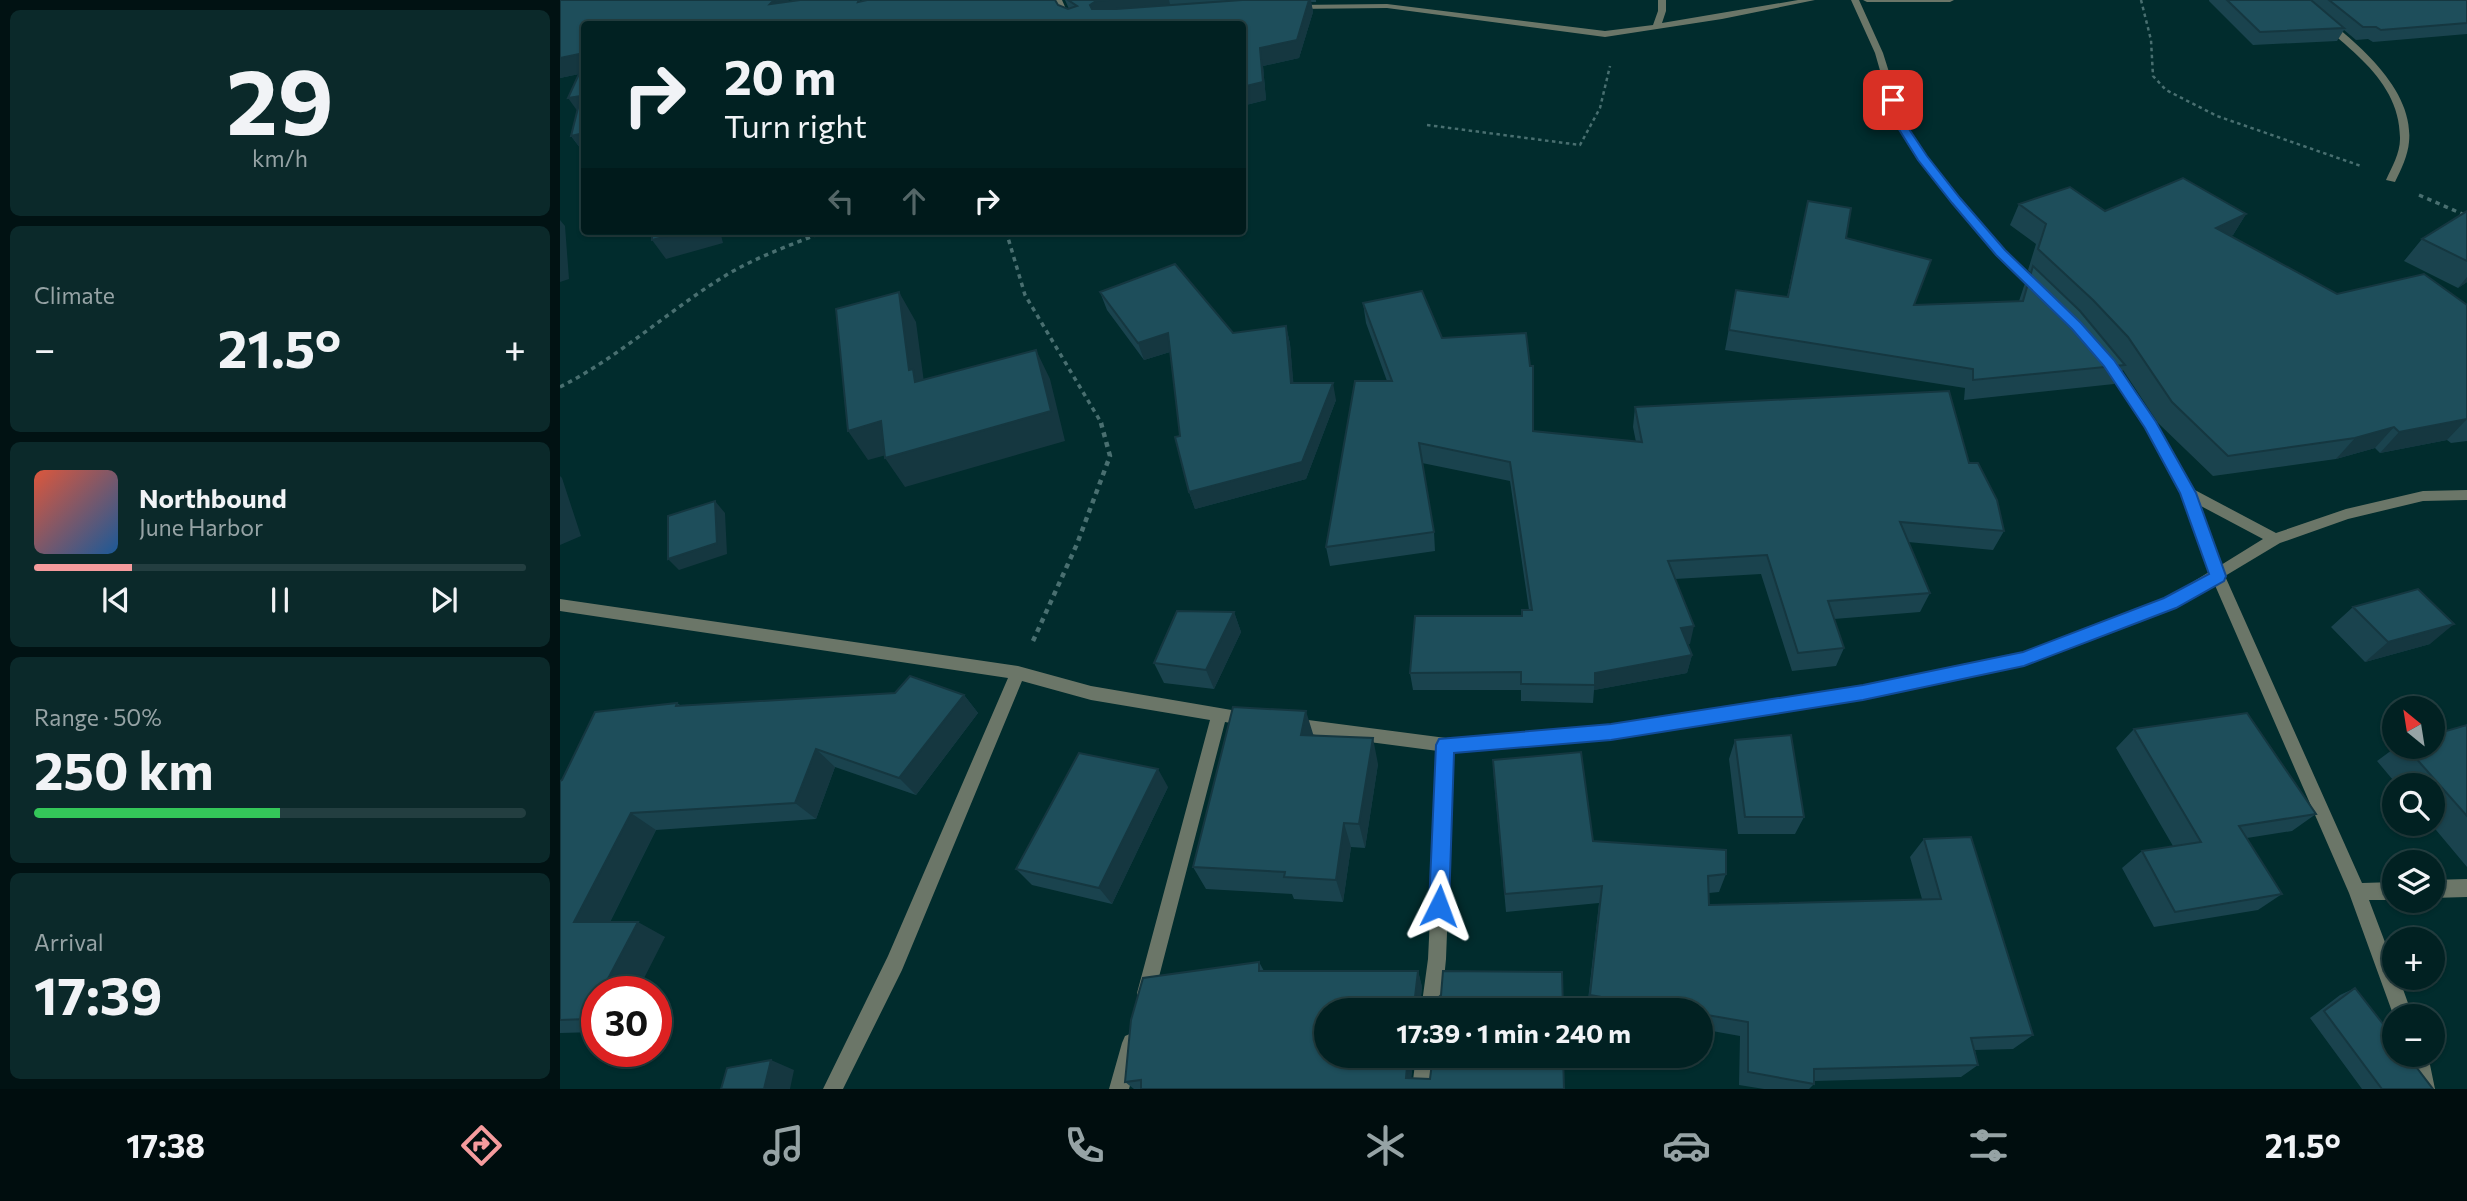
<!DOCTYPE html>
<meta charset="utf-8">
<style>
:root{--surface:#012122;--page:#0b292a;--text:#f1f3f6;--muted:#96a3a5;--line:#233e40;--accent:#f59b9d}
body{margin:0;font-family:Commissioner,sans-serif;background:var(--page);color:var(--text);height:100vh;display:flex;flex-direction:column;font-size:26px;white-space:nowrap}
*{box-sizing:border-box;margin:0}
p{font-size:23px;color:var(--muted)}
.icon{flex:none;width:38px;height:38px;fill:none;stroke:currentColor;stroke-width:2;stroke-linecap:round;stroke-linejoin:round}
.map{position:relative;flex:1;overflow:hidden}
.drawer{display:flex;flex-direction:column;gap:10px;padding:10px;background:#011213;width:560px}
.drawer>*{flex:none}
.top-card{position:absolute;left:21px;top:21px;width:665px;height:214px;border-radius:7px;box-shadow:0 2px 5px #0004,0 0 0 2px var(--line);background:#012122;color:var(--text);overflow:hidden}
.needle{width:46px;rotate:330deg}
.buttons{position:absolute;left:1822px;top:696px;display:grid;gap:14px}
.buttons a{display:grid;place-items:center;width:63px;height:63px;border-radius:50%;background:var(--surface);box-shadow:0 2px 5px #0004,0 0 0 2px var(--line);font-size:35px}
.speed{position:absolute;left:21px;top:976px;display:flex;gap:14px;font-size:35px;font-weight:700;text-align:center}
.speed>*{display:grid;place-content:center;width:91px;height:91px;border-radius:50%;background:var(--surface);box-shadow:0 2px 5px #0004,0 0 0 2px var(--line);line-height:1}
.speed .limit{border:10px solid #d22;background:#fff;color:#111}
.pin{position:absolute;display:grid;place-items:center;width:60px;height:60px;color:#fff;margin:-30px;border-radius:14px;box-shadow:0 4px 10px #0006}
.me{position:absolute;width:77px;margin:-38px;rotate:3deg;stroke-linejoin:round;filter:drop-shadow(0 0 5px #0008)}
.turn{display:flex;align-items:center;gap:24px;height:147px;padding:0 28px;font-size:32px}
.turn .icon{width:91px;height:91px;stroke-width:2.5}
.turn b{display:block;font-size:49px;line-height:60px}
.lanes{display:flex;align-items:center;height:66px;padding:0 28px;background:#0003;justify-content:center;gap:35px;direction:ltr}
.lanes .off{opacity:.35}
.big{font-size:52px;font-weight:700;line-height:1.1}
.drawer .card{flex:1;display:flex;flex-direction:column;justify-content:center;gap:10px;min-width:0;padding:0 24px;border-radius:10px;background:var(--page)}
.drawer .dial{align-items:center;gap:0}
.dial b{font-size:91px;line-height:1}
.song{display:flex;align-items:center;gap:21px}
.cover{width:84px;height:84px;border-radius:10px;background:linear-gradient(135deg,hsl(10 70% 55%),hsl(210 70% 35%))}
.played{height:7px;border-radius:4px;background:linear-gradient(90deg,var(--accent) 20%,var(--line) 20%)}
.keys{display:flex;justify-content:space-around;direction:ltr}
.heat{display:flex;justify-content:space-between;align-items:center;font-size:38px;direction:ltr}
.charge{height:10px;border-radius:5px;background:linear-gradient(90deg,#34c759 50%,var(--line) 0)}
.trip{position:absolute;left:754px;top:998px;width:399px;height:70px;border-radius:35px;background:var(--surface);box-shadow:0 2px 5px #0004,0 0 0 2px var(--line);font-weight:700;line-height:70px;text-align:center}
.menu{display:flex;height:112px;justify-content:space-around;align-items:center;background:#000d0e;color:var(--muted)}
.menu .icon{width:49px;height:49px}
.menu .active{color:var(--accent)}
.menu b{font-size:32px;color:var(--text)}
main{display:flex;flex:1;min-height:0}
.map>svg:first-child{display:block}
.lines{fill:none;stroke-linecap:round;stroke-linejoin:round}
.path-far2{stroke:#496f70;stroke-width:2.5;stroke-dasharray:3.5 3.5;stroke-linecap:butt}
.path-far1{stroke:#496f70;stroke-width:3.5;stroke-dasharray:4.5 4.5;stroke-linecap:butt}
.path{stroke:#496f70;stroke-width:4.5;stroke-dasharray:5 5;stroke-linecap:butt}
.minor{fill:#6b7668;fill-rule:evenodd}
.wall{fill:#1a434e}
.shaded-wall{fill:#153740}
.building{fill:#1e4e5b;stroke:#153740;stroke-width:2}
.route{fill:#1a73e8;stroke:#114b97;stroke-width:2}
</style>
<main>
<section class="drawer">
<div class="card dial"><b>29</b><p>km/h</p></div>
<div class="card"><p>Climate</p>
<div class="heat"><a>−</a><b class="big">21.5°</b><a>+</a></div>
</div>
<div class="card">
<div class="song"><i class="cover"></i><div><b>Northbound</b><p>June Harbor</p></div></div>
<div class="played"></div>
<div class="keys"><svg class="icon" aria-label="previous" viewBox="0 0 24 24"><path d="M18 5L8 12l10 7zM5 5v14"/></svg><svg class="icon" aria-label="pause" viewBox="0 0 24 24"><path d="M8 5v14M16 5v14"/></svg><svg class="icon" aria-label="next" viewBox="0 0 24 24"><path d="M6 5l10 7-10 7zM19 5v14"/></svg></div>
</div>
<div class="card"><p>Range · 50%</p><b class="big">250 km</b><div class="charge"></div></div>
<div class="card"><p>Arrival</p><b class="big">17:39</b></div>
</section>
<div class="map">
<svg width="1907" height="1089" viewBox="0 0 1907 1089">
<rect width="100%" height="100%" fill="#012c2d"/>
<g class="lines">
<path class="path-far2" d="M 1581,0 L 1591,40 L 1593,76 L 1606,90 L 1657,116 L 1801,166
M 867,125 L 1020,145 L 1040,108 L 1050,66"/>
<path class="path-far1" d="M 1859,195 L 1907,216
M 446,231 L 465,295 L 542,424
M 0,387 C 61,356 110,309 168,274 C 199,256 233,244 266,231"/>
<path class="path" d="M 473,641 L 517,544 L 550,456 L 541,423"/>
<path class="minor" d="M 494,0 L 502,0 L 510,18 L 520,24 C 502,24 500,15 494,0 Z
M 1098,0 L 1106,0 L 1106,11 L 1102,23 L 1238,0 L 1255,0 L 1162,19 L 1045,37 L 827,8 L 734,9 L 730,7 L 734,5 L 827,4 L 1045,31 L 1093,25 L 1098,11 Z
M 1291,0 L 1299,0 L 1323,53 L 1345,123 L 1366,157 L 1444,251 L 1483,288 L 1483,292 L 1475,292 L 1436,255 L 1357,158 L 1335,123 L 1315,53 Z
M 1303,0 L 1394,0 L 1390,2 L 1307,2 Z
M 1734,0 L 1743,0 C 1783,32 1855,83 1849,142 C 1848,155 1841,170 1835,182 L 1826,180 C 1832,167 1840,153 1840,139 C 1841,74 1774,40 1734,0 Z
M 1549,359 L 1553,360 L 1595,423 L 1633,489 L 1716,533 L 1786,509 L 1863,491 L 1907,490 L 1907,500 L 1863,501 L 1788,519 L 1720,543 L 1665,576 L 1802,883 L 1834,882 L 1834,900 L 1809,900 L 1834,966 L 1834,978 L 1839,978 L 1853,1017 L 1834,1017 L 1789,893 L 1654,583 L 1615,607 L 1464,665 L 1303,700 L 1051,739 L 894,752 L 886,959 L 881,1010 L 861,1010 L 868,959 L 878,751 L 733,732 L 727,730 L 725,725 L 727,720 L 733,718 L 886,738 L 1051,725 L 1303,686 L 1463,653 L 1605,599 L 1649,572 L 1621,493 L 1586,428 L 1543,363 ZM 1639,505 L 1703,539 L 1661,565 Z
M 0,599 L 458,666 L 531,686 L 695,714 L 697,719 L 695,724 L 689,726 L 665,722 L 593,1000 L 586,1002 L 579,1000 L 577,993 L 650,720 L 531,700 L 462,681 L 342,970 L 283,1089 L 263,1089 L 328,956 L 448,678 L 0,611 Z
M 1907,879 L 1907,897 L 1872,898 L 1872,880 Z
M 572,1033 L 579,1036 L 582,1043 L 569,1089 L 549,1089 L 562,1043 L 565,1036 Z
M 856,1055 L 876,1055 L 872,1089 L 852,1089 Z
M 1848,1055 L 1868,1055 L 1875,1089 L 1855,1089 Z"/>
</g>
<path class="wall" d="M 0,0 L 228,0 L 229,1 L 303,1 L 498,5 L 509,9 L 505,0 L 756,0 L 756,2 L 751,2 L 753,12 L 739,58 L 703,66 L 706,100 L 682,106 L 682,24 L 24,24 L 24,153 L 11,136 L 17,110 L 19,74 L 0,78 Z
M 1649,0 L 1907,0 L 1907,34 L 1813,42 L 1808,39 L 1796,40 L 1784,30 L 1777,41 L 1693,45 L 1649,1 Z
M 1248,201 L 1354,305 L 1459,301 L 1464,286 L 1470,272 L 1468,270 L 1476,244 L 1450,225 L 1459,204 L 1545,211 L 1686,214 L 1673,235 L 1671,236 L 1777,294 L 1907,305 L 1907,441 L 1891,443 L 1887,440 L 1820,453 L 1815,448 L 1776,459 L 1653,476 L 1598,423 L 1563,370 L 1554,384 L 1404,400 L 1405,388 L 1165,350 L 1176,290 L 1227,297 Z
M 1907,211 L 1907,282 L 1898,288 L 1844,261 L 1862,239 Z
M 540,292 L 673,333 L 726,326 L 730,344 L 733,383 L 776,400 L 746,479 L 635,509 L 629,492 L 620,436 L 610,352 L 584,360 L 547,310 Z
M 803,303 L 882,338 L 973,431 L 1076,442 L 1073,427 L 1075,407 L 1409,463 L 1444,531 L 1433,550 L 1348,542 L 1370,593 L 1360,612 L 1274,619 L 1284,648 L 1276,666 L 1232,671 L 1201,574 L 1115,579 L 1130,644 L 1128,644 L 1132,655 L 1127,673 L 1034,690 L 1033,703 L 961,701 L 961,690 L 853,690 L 850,673 L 962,616 L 969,610 L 950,481 L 862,463 L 874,532 L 875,551 L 770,566 L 766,547 L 827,381 L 806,323 Z
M 1793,607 L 1870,644 L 1805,662 L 1771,627 Z
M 674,612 L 681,632 L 654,689 L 604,683 L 594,663 Z
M 404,695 L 418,713 L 356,795 L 275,767 L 256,819 L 96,830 L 50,922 L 105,937 L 37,992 L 37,1032 L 0,1033 L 0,781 L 117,703 L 120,705 Z
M 1907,725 L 1907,867 L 1871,824 L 1872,824 L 1872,786 L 1838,786 L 1817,761 L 1836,747 L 1872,747 Z
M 1574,729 L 1756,814 L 1732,831 L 1687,838 L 1722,894 L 1698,910 L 1594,927 L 1562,868 L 1582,851 L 1613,846 L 1556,748 Z
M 754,736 L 818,764 L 805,848 L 791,847 L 783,902 L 734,899 L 732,894 L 646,889 L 633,867 Z
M 1175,740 L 1244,817 L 1235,834 L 1178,834 L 1169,759 Z
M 933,760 L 1033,841 L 1166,874 L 1159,892 L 1149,893 L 1149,905 L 1362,899 L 1350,857 L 1364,839 L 1473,1035 L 1453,1049 L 1415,1050 L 1418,1065 L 1401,1077 L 1254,1081 L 1254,1084 L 1249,1089 L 1204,1089 L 1179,1085 L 1180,1036 L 1141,1029 L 1141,1010 L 1027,1009 L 1039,903 L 946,912 L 934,780 Z
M 608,787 L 552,904 L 472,885 L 456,869 Z
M 699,962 L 704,971 L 858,971 L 862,987 L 861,997 L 878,998 L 1002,972 L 766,1055 L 854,1055 L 851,1078 L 1004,1089 L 574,1089 L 565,1082 Z
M 1795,988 L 1873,1089 L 1802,1089 L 1750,1018 L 1780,995 Z"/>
<path class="shaded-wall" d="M 214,0 L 228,0 L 232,6 L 210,4 Z
M 549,0 L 609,0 L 612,12 L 535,22 L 530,5 L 536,1 Z
M 749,0 L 751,0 L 753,12 L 739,58 L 703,66 L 706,100 L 682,106 L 682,87 L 700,48 Z
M 24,53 L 24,73 L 0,78 L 0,58 Z
M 21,96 L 21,116 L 8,98 Z
M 24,133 L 24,153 L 11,136 Z
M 1686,214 L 1673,235 L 1643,249 L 1656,228 Z
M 0,220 L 5,226 L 9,279 L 0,282 Z
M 126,231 L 160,231 L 163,243 L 106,259 L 92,240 Z
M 1907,277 L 1907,282 L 1898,288 Z
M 339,292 L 356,322 L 365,390 L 373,411 L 349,370 Z
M 726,326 L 730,344 L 735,400 L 731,383 Z
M 608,333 L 613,351 L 584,360 L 578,343 Z
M 476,350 L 490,379 L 505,441 L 345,487 L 325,458 Z
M 773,383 L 776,400 L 746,479 L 635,509 L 629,492 Z
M 1907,419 L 1887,440 L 1820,453 L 1839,432 Z
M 321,421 L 341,451 L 308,460 L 288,431 Z
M 1834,427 L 1815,448 L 1776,459 L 1795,438 Z
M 0,476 L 2,478 L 21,536 L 0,545 Z
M 155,501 L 165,513 L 167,554 L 119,570 L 108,559 Z
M 674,612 L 681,632 L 654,689 L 646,670 Z
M 1894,624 L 1870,644 L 1805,662 L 1828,642 Z
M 1134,626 L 1130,644 L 1117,646 L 1121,628 Z
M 1132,655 L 1127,673 L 1034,690 L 1035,673 Z
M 404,695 L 418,713 L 356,795 L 339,778 Z
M 746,711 L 754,737 L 741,735 Z
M 813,738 L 818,764 L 805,848 L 799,824 Z
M 256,749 L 275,767 L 256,819 L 235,803 Z
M 598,769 L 608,787 L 552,904 L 539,888 Z
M 71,813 L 96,830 L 43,936 L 14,922 Z
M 784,823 L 791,847 L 783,902 L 776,880 Z
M 78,922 L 105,937 L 77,992 L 41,992 Z
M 858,971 L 862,987 L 859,1010 L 855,997 Z
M 37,1001 L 37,1023 L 27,1019 Z
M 848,1055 L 854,1055 L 850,1089 L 846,1078 Z
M 211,1060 L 234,1070 L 230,1089 L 204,1089 Z"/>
<path class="building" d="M 0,0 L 214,0 L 210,4 L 240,0 L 299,0 L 298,2 L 307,0 L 495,0 L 498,5 L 508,9 L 517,6 L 508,0 L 549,0 L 536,1 L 530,5 L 532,9 L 556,9 L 682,0 L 749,0 L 737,40 L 700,48 L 703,82 L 682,87 L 682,24 L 24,24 L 24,53 L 0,58 Z
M 1667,0 L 1751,0 L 1784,28 L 1700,32 Z
M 1769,0 L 1907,0 L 1907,23 L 1821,30 L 1816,27 L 1803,27 Z
M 24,63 L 24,133 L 11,136 L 21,96 L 8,98 Z
M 1623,178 L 1686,214 L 1656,228 L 1777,294 L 1864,274 L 1907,305 L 1907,419 L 1839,432 L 1834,427 L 1795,438 L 1668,456 L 1612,402 L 1568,337 L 1533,300 L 1478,249 L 1486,224 L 1459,204 L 1510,187 L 1545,211 Z
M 1248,201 L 1291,208 L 1286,238 L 1371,260 L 1354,305 L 1463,301 L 1473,266 L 1520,311 L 1565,365 L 1413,380 L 1413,369 L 1169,330 L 1176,290 L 1228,297 Z
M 1907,211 L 1907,261 L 1862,239 Z
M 92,231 L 126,231 L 92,240 Z
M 615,264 L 673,333 L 726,326 L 731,383 L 773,383 L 742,462 L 629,492 L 615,437 L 620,436 L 608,333 L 578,343 L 540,292 Z
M 862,291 L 882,338 L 966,333 L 970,366 L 973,366 L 973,431 L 1082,442 L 1075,407 L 1389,391 L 1409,463 L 1418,463 L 1437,500 L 1444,531 L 1340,522 L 1370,593 L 1268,601 L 1284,648 L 1238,653 L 1207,555 L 1108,561 L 1134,626 L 1121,628 L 1132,655 L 1035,673 L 1035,685 L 961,684 L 961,672 L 850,673 L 855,616 L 962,616 L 962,610 L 972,610 L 950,462 L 859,443 L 874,532 L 766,547 L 795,381 L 832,381 L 803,303 Z
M 339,292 L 349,370 L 353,369 L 355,382 L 476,350 L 491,411 L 325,458 L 321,421 L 288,431 L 276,309 Z
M 155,501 L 157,543 L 108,559 L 108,516 Z
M 1858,589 L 1894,624 L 1828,642 L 1793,607 Z
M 617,611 L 674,612 L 646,670 L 594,663 Z
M 350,676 L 404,695 L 339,778 L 256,749 L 235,803 L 71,813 L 14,922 L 78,922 L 41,992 L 37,992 L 37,1001 L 27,1019 L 0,1020 L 0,781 L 2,780 L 35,712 L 117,703 L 116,706 L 335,693 Z
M 673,707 L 746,711 L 741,735 L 813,738 L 799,824 L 784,823 L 776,880 L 724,877 L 725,872 L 633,867 Z
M 1687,713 L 1756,814 L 1679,826 L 1722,894 L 1615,912 L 1582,851 L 1641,842 L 1574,729 Z
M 1907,725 L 1907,816 L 1846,747 L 1872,747 L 1872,735 Z
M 1231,735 L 1244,817 L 1185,817 L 1175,740 Z
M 1021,752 L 1033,841 L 1166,850 L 1166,874 L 1148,876 L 1149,905 L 1381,899 L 1364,839 L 1411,837 L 1473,1035 L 1411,1038 L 1418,1065 L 1254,1069 L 1254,1084 L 1188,1072 L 1188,1022 L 1141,1014 L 1141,1010 L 1116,1010 L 1030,995 L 1042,886 L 945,894 L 933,760 Z
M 519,753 L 598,769 L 539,888 L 456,869 Z
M 699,962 L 699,971 L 858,971 L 855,997 L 878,998 L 881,995 L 883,971 L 1002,972 L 1003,1010 L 766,1010 L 766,1055 L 848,1055 L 846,1078 L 870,1079 L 873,1055 L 1003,1055 L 1004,1089 L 581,1089 L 581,1080 L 565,1082 L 571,1020 L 583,978 Z
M 1795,988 L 1834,1038 L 1834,1055 L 1847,1055 L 1873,1089 L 1822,1089 L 1764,1011 Z
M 211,1060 L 204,1089 L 161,1089 L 167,1068 Z"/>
<path class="route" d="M 1333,96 L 1338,100 L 1345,123 L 1367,156 L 1400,198 L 1445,250 L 1521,323 L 1554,360 L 1596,422 L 1636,493 L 1666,576 L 1664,581 L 1616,608 L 1464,666 L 1303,700 L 1051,740 L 894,753 L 889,906 L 886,913 L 879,916 L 872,913 L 869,906 L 876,745 L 879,739 L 1051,724 L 1303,685 L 1463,652 L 1604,598 L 1649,574 L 1620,493 L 1585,428 L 1544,366 L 1512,329 L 1436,255 L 1392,203 L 1358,160 L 1335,123 L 1328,100 Z"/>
</svg>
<div class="buttons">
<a><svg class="needle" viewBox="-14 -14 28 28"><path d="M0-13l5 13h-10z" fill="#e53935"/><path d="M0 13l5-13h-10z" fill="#96a3a5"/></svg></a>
<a><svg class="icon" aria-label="search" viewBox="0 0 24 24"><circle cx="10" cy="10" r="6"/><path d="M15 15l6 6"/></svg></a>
<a><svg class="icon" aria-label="layers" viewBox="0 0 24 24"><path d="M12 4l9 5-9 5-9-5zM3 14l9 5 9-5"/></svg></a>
<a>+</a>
<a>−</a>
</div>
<div class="speed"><div class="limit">30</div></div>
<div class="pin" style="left:1333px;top:100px;background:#d93025"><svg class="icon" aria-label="arrive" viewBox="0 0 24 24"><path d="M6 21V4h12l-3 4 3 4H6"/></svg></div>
<svg class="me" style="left:879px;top:906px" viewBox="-20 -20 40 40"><path d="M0-17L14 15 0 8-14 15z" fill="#1a73e8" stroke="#fff" stroke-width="4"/></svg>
<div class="trip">17:39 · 1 min · 240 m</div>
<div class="top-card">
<div class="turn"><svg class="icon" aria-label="right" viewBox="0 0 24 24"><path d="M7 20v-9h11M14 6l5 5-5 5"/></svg><div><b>20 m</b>Turn right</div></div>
<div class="lanes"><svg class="icon off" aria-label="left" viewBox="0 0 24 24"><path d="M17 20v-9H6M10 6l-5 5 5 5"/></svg><svg class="icon off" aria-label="ahead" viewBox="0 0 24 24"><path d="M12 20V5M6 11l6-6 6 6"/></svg><svg class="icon" aria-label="right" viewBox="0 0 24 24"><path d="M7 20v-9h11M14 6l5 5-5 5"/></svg></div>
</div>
</div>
</main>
<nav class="menu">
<b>17:38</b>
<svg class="icon active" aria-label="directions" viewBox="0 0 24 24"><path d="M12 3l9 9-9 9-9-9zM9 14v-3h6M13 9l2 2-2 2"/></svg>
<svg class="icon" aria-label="music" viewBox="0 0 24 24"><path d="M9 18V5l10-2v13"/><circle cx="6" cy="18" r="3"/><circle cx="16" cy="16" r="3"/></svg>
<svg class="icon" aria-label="phone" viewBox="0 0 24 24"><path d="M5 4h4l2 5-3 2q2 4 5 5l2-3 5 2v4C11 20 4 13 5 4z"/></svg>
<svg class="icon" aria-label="climate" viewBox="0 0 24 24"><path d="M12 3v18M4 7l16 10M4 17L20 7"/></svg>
<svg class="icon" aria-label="car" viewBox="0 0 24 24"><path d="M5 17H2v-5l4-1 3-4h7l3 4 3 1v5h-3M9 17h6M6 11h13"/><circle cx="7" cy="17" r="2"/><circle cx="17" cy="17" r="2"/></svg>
<svg class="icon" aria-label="filters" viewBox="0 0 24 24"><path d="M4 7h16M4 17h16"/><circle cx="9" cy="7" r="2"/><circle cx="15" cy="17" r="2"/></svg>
<b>21.5°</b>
</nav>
